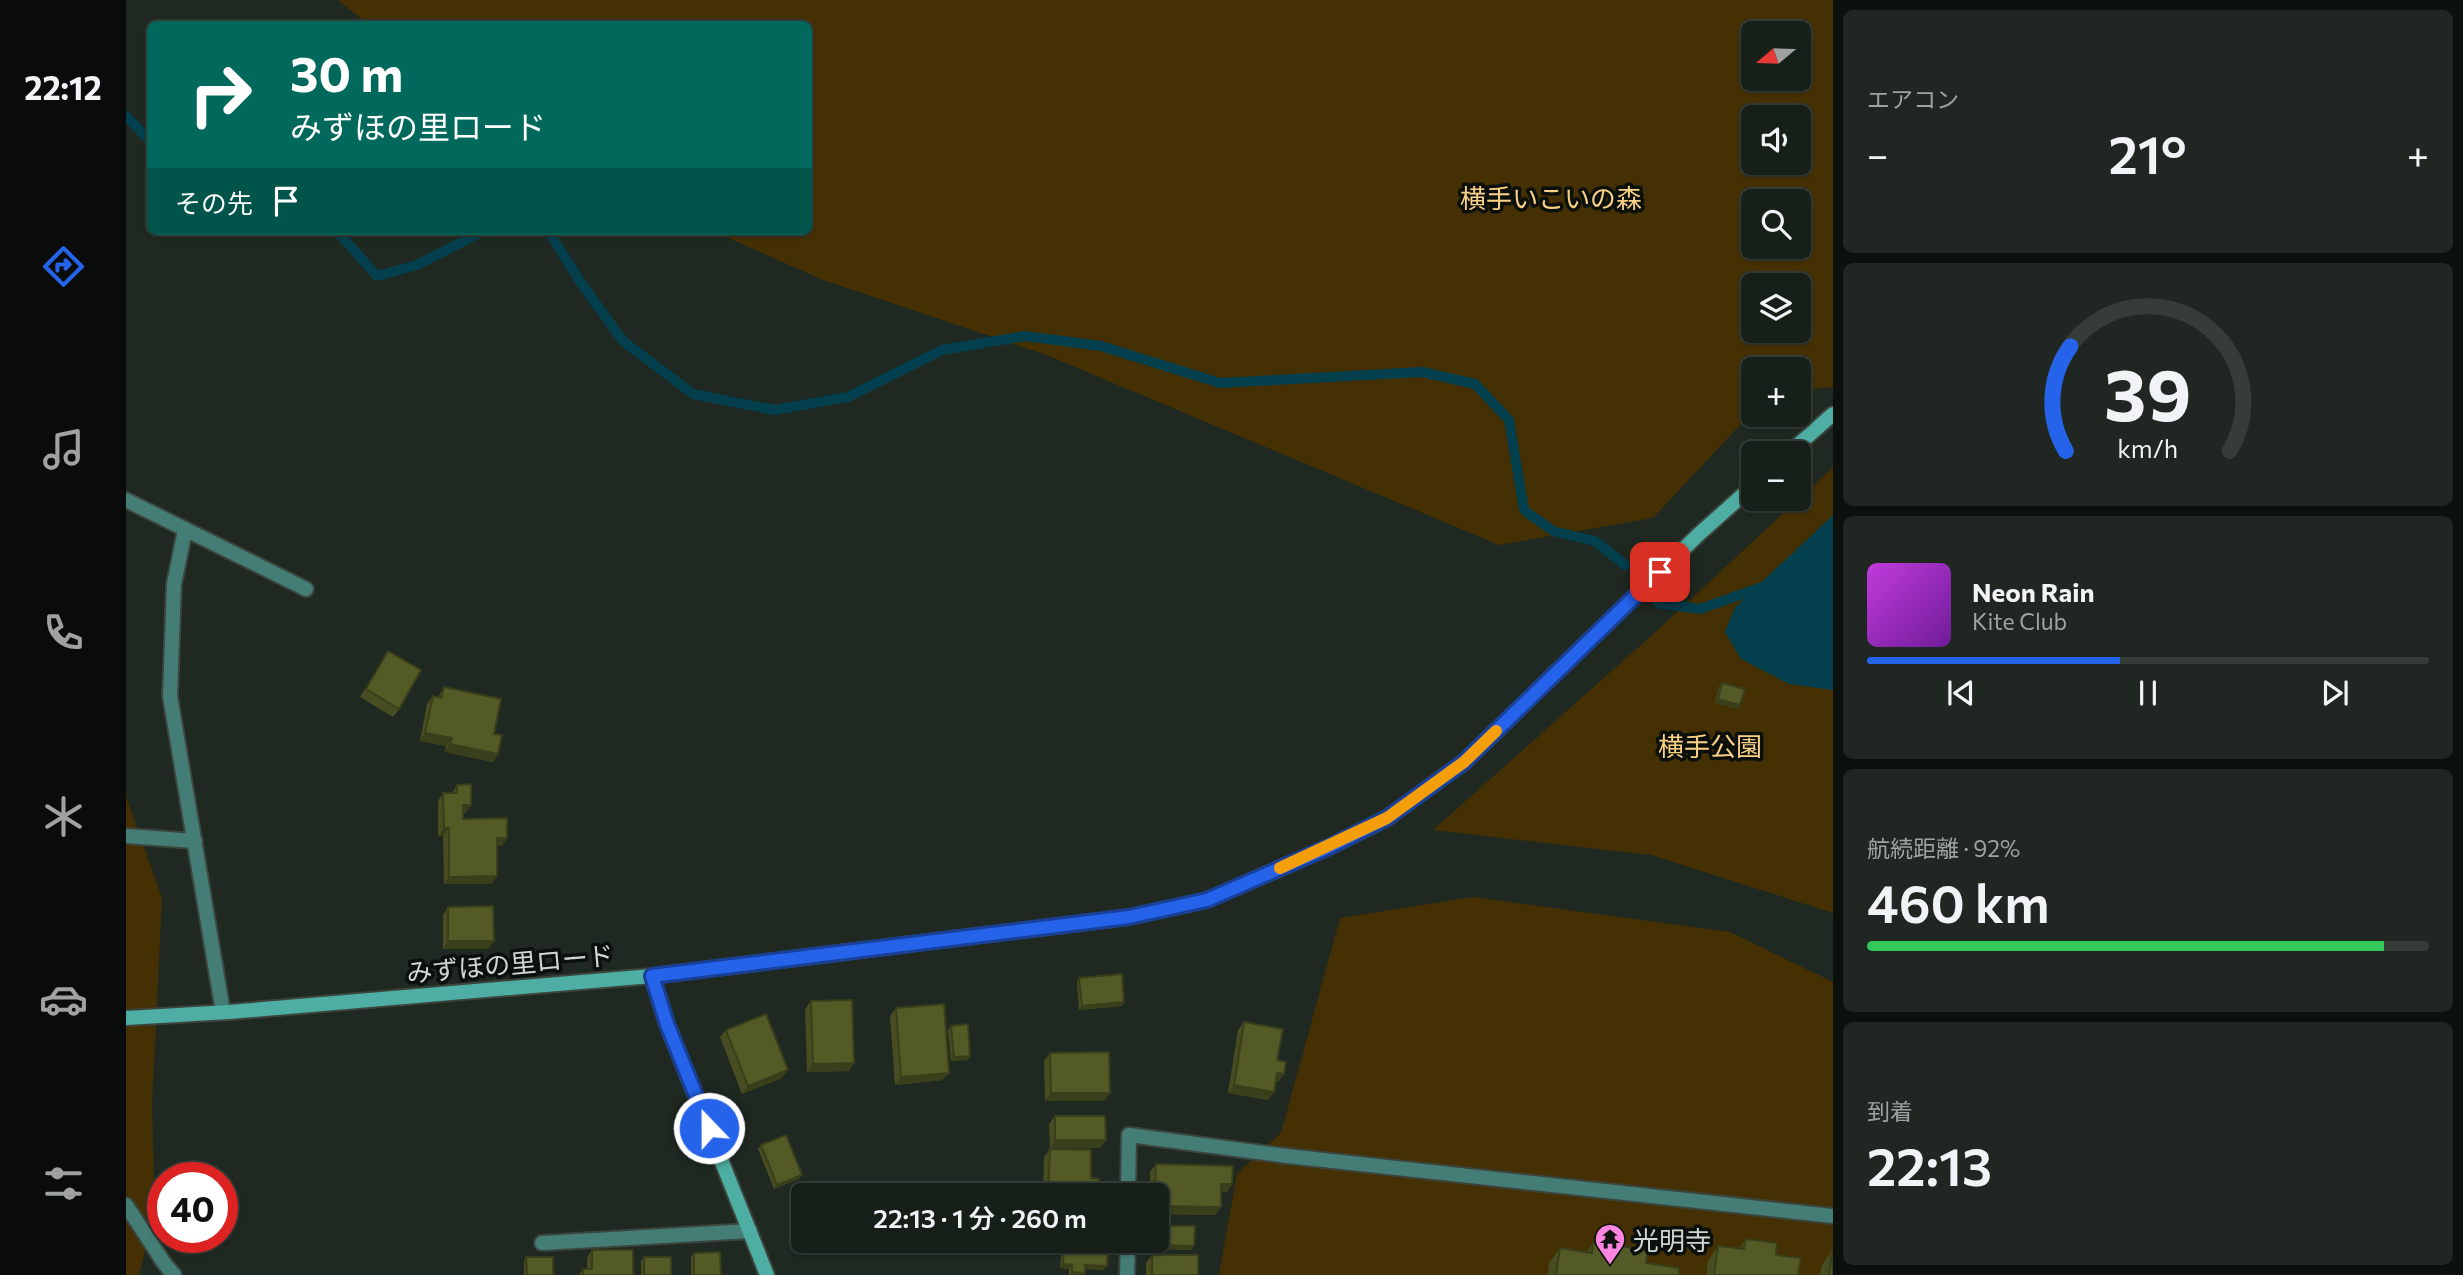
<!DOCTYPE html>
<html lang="ja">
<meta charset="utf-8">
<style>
:root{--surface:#171f19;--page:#202722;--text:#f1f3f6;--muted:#9ea2a2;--line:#363d38;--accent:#2563eb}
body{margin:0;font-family:Commissioner,"Noto Sans JP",sans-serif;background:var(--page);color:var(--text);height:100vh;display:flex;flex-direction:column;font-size:26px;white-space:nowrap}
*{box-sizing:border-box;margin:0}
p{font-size:23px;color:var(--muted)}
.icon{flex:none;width:38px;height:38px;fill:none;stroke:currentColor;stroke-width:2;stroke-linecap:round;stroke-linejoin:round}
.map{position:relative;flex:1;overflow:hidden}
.panel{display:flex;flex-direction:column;gap:10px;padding:10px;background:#0d110e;width:630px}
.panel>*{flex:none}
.top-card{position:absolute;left:21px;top:21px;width:665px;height:214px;border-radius:10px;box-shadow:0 2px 5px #0004,0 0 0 2px var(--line);background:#00695c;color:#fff;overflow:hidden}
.needle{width:46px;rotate:251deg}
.fabs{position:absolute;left:1615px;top:21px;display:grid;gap:14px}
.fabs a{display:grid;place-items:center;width:70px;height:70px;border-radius:10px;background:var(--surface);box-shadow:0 2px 5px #0004,0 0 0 2px var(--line);font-size:35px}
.speed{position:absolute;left:21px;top:1162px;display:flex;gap:14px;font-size:35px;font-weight:700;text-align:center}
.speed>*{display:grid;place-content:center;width:91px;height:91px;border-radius:50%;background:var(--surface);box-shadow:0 2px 5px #0004,0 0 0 2px var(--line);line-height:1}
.speed .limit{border:10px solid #d22;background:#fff;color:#111}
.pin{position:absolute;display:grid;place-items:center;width:60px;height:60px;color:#fff;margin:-30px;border-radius:14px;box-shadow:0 4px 10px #0006}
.me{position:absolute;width:77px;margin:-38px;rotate:338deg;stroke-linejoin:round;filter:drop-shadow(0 0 5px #0008)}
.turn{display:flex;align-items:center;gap:24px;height:147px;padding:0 28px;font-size:32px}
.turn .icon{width:91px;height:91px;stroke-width:2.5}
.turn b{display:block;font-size:49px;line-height:60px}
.then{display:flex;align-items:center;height:66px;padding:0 28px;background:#0003;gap:14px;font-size:26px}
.big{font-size:52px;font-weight:600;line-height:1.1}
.panel .card{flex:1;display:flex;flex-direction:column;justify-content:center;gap:10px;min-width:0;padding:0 24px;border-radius:10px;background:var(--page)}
.panel .dial{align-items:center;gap:0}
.dial svg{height:182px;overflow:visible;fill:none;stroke:var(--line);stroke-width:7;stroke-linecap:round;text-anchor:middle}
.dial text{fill:var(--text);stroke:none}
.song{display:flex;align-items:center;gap:21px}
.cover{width:84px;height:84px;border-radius:10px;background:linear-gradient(135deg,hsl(290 70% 55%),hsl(280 70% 35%))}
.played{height:7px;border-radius:4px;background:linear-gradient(90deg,var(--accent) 45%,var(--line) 45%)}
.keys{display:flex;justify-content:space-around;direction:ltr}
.heat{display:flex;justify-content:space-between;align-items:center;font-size:38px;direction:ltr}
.charge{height:10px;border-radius:5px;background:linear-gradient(90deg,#34c759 92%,var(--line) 0)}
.trip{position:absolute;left:665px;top:1183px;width:378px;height:70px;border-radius:10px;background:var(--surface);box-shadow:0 2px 5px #0004,0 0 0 2px var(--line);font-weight:600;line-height:70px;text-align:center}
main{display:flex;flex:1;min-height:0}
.dock{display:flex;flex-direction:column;width:126px;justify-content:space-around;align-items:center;background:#090c0a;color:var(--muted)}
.dock .icon{width:49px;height:49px}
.dock .active{color:var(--accent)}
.dock b{font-size:32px;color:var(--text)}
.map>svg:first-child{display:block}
.green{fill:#453003;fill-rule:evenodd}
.water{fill:#043f4e}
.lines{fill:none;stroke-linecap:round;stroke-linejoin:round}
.stream{stroke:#043f4e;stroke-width:10}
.lane-casing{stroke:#3b453d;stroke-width:18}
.street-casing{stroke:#3b453d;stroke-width:18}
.secondary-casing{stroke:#3b453d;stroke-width:18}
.lane{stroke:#447d76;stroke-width:14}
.street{stroke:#447d76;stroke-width:14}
.secondary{stroke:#4eaea4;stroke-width:14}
.wall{fill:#474d21}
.shaded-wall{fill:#3a3f1b}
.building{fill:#535a26;stroke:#3a3f1b;stroke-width:2}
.route-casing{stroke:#184099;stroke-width:18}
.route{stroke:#2563eb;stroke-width:12}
.slow{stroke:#f59e0b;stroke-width:12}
.labels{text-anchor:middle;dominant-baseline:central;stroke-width:7;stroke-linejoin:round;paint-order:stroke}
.park-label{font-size:26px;fill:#fad084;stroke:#0c100d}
.street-label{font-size:26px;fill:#d0d6d1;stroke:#0c100d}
.poi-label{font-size:26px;fill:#d0d6d1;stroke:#0c100d;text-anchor:start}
</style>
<main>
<nav class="dock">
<b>22:12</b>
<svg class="icon active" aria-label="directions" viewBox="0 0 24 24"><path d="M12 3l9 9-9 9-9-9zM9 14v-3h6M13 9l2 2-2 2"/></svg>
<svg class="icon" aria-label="music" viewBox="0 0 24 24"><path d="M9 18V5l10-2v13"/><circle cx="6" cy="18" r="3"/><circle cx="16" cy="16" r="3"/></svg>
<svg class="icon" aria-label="phone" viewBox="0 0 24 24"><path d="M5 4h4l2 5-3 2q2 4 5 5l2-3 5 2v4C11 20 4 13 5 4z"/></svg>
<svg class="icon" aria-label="climate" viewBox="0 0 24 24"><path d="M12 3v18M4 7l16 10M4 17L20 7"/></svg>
<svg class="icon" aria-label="car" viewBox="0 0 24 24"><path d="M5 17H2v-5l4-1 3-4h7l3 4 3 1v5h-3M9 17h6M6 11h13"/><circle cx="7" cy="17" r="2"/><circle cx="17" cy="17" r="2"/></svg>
<svg class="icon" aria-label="filters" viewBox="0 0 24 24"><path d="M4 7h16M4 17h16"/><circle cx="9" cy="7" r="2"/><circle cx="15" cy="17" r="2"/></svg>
</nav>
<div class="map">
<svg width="1707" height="1275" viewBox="0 0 1707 1275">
<rect width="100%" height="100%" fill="#1f2921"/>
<path class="green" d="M 212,0 L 1707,0 L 1707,387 L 1673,390 L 1673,369 L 1628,369 L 1627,411 L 1527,518 L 1373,545 L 923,356 L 697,280 L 587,231 L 682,231 L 682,24 L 242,24 ZM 1628,33 L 1673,33 L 1673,79 L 1628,79 ZM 1628,117 L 1673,117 L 1673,163 L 1628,163 ZM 1628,201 L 1673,201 L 1673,247 L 1628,247 ZM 1628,285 L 1673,285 L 1673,331 L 1628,331 Z
M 1707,467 L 1707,913 L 1525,855 L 1307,830 L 1534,628 Z
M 0,797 L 36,898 L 26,1106 L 29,1210 L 13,1275 L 0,1275 Z
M 1347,897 L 1604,932 L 1707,982 L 1707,1275 L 1093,1275 L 1111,1174 L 1155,1133 L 1214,918 Z"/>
<path class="water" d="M 1707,515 L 1707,690 L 1663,684 L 1615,659 L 1599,632 L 1609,607 Z"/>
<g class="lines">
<path class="stream" d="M 0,116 L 24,141
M 211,231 L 251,276 L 291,265 L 357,231
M 414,231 L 423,232 L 455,283 L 497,341 L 567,394 L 648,410 L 722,397 L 816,350 L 899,336 L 975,346 L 1094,383 L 1296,372 L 1349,384 L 1383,420 L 1398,510 L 1427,531 L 1469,541 L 1499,565
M 1532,603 L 1574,609 L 1636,587"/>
<g class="lane-casing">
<path id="lane" d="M 1003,1135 L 1161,1156 L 1707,1216"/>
</g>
<g class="street-casing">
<path id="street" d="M 0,500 L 180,589
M 59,530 L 48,584 L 44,696 L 97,1012
M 0,836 L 69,841
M 1002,1195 L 1003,1135
M 0,1205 L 38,1263 L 48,1275
M 416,1243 L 624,1231
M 1001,1275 L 1002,1241"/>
</g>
<g class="secondary-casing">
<path id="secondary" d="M 1663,453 L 1707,414
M 526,976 L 541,1024 L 641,1275
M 0,1018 L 103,1012 L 526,976 L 1003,917 L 1081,900 L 1203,847 L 1261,818 L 1338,762 L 1573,534 L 1628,485"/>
</g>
<use href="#lane" class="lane"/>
<use href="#street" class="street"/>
<use href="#secondary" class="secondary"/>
</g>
<path class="wall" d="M 262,651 L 273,709 L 267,717 L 234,697 Z
M 1596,683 L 1614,705 L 1612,709 L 1589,703 L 1593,687 Z
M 318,687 L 368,734 L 372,754 L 367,762 L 319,752 L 320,746 L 294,741 L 301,704 L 307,696 L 312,697 Z
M 331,785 L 340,813 L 337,813 L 337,819 L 381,838 L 376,846 L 371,846 L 371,876 L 365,884 L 318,884 L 317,836 L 312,836 L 312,801 L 317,793 L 326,793 Z
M 322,907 L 368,941 L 362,949 L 317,949 L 317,915 Z
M 953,978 L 998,1002 L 996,1006 L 953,1010 L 951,982 Z
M 685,1001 L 723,1071 L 681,1072 L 679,1009 Z
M 770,1008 L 817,1080 L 769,1085 L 764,1016 Z
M 1118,1022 L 1158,1074 L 1152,1082 L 1149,1081 L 1142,1100 L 1102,1093 L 1112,1030 Z
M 825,1026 L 844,1056 L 842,1060 L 825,1061 L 822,1030 Z
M 600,1030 L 656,1078 L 616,1094 L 594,1037 Z
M 924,1053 L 984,1093 L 978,1101 L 919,1101 L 918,1061 Z
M 929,1116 L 974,1148 L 924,1148 L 923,1124 Z
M 635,1145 L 673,1179 L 648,1189 L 632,1149 Z
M 924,1149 L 965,1178 L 973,1195 L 917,1195 L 918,1157 Z
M 1030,1164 L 1106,1184 L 1101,1192 L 1095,1192 L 1095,1207 L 1089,1215 L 1031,1214 L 1031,1195 L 1024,1195 L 1024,1172 Z
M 1038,1226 L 1065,1250 L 1035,1249 L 1035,1230 Z
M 1620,1239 L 1650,1255 L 1672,1275 L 1580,1275 L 1582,1261 L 1592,1246 L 1613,1249 Z
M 938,1243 L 978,1270 L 959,1269 L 957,1275 L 943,1275 L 943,1269 L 934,1268 L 936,1247 Z
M 1467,1243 L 1520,1263 L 1556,1275 L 1422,1275 L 1423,1263 L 1434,1248 L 1461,1252 Z
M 466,1250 L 507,1275 L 453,1275 L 457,1269 L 461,1269 L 461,1258 Z
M 1706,1250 L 1707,1275 L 1694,1275 L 1696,1265 Z
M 568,1253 L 595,1275 L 565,1275 L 565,1257 Z
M 1026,1255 L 1072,1275 L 1020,1275 L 1020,1263 Z
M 400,1257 L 427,1275 L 398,1275 L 398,1261 Z
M 518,1257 L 545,1275 L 515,1275 L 515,1261 Z"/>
<path class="shaded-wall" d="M 1592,699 L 1614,705 L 1612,709 L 1589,703 Z
M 299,733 L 326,738 L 320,746 L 294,741 Z
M 324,744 L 372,754 L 367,762 L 319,752 Z
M 337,805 L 345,805 L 340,813 L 332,813 Z
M 318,828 L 323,828 L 317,836 L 312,836 Z
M 371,838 L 381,838 L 376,846 L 365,846 Z
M 371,876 L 365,884 L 318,884 L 323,877 Z
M 322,941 L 368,941 L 362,949 L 317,949 Z
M 998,1002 L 996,1006 L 953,1010 L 956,1006 Z
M 844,1056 L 842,1060 L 825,1061 L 828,1057 Z
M 728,1063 L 723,1071 L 681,1072 L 687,1064 Z
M 662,1070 L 656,1078 L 616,1094 L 622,1086 Z
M 823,1073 L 817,1080 L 769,1085 L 775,1077 Z
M 1151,1073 L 1158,1074 L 1152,1082 L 1145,1081 Z
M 1108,1085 L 1148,1092 L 1142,1100 L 1102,1093 Z
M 925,1093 L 984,1093 L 978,1101 L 919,1101 Z
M 929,1140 L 980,1140 L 974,1148 L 924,1148 Z
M 676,1175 L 673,1179 L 648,1189 L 651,1185 Z
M 1095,1184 L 1106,1184 L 1101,1192 L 1090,1192 Z
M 1031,1206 L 1095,1207 L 1089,1215 L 1031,1214 Z
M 1038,1245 L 1068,1246 L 1065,1250 L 1035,1249 Z
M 937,1264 L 946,1265 L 943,1269 L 934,1268 Z
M 959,1265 L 981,1266 L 978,1270 L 956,1269 Z
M 946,1272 L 959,1273 L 957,1275 L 944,1275 Z"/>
<path class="building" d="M 262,651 L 295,670 L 273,709 L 240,689 Z
M 1596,683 L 1619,689 L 1614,705 L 1592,699 Z
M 318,687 L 375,699 L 368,734 L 376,735 L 372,754 L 324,744 L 326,738 L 299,733 L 307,696 L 315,698 Z
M 345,784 L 345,805 L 337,805 L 337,819 L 381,818 L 381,838 L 371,838 L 371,876 L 323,877 L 323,828 L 318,828 L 317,793 L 331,793 L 331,785 Z
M 367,906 L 368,941 L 322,941 L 322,907 Z
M 996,974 L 998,1002 L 956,1006 L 953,978 Z
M 726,1000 L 728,1063 L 687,1064 L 685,1001 Z
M 818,1004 L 823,1073 L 775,1077 L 770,1008 Z
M 640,1014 L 662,1070 L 622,1086 L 600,1030 Z
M 1118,1022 L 1157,1029 L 1151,1060 L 1160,1062 L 1158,1074 L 1151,1073 L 1148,1092 L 1108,1085 Z
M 842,1024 L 844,1056 L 828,1057 L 825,1026 Z
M 983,1052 L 984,1093 L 925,1093 L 924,1053 Z
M 929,1116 L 979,1116 L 980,1140 L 929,1140 Z
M 660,1135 L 676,1175 L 651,1185 L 635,1145 Z
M 924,1149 L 965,1150 L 965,1178 L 973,1179 L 973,1195 L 922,1195 Z
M 1030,1164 L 1107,1166 L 1106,1184 L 1095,1184 L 1095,1207 L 1031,1206 L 1031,1195 L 1029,1195 Z
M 1038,1226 L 1069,1226 L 1068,1246 L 1038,1245 Z
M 1620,1239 L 1651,1243 L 1650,1255 L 1675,1258 L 1672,1275 L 1588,1275 L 1592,1246 L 1618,1249 Z
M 938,1243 L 982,1245 L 981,1266 L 959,1265 L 959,1273 L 946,1272 L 946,1265 L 937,1264 Z
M 1467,1243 L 1522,1250 L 1520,1263 L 1553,1268 L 1553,1275 L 1556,1275 L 1430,1275 L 1434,1248 L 1466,1253 Z
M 466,1250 L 507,1250 L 507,1275 L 457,1275 L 457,1269 L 466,1269 Z
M 1706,1250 L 1707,1275 L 1703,1275 Z
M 594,1252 L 595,1275 L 568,1275 L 568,1253 Z
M 1026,1255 L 1072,1255 L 1072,1275 L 1026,1275 Z
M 400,1257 L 427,1257 L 427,1275 L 401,1275 Z
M 518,1257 L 545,1257 L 545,1275 L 518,1275 Z"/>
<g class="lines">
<g class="route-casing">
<path id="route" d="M 583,1128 L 541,1024 L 526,976 L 1003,917 L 1081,900 L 1203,847 L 1261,818 L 1338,762 L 1534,572"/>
</g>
<use href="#route" class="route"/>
<path class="slow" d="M 1154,868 L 1261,818 L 1338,762 L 1370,731"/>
</g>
<defs>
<g id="temple-pin" transform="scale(1.575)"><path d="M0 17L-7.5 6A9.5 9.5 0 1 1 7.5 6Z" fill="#fe85e0" stroke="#0c100d"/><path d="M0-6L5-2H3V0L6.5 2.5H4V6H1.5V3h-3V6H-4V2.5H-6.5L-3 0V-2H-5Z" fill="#111"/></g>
</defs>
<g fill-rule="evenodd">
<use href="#temple-pin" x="1484" y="1239"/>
</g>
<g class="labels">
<g class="park-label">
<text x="1425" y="197">横手いこいの森</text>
<text x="1584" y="745">横手公園</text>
</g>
<g class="street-label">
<text transform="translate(384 963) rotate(-5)">みずほの里ロード</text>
</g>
<g class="poi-label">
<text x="1507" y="1239">光明寺</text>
</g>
</g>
</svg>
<div class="fabs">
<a><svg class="needle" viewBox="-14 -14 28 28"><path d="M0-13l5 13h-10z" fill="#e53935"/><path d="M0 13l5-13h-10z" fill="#9ea2a2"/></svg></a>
<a><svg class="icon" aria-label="sound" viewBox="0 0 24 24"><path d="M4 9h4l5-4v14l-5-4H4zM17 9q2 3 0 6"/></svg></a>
<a><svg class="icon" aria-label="search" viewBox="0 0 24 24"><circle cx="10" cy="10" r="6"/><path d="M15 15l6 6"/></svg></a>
<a><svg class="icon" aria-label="layers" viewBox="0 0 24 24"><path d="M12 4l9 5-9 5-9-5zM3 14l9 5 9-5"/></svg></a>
<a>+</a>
<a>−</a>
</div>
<div class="speed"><div class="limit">40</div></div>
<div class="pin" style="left:1534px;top:572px;background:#d93025"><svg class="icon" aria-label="arrive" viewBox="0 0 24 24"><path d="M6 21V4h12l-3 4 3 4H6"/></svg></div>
<svg class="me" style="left:583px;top:1128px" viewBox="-20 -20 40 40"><circle r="17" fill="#2563eb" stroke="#fff" stroke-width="3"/><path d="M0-11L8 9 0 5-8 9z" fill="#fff"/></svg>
<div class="trip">22:13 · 1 分 · 260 m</div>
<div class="top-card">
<div class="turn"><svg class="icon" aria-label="right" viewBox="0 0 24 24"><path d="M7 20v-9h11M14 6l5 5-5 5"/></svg><div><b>30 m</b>みずほの里ロード</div></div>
<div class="then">その先<svg class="icon" aria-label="arrive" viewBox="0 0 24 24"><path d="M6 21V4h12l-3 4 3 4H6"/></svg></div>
</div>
</div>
<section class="panel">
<div class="card"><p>エアコン</p>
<div class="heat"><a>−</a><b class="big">21°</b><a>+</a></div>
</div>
<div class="card dial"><svg viewBox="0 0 100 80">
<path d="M14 69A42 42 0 1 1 86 69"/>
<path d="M14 69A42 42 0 0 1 16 23" stroke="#2563eb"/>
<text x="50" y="56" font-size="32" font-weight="700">39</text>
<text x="50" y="72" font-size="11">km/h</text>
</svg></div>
<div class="card">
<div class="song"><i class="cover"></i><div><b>Neon Rain</b><p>Kite Club</p></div></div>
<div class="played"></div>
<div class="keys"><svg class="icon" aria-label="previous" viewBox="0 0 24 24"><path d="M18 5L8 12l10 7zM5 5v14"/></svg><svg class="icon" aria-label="pause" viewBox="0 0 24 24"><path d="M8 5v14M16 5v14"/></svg><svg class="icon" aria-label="next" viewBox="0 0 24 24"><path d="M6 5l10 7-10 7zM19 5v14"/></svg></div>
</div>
<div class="card"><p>航続距離 · 92%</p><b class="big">460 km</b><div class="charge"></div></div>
<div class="card"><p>到着</p><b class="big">22:13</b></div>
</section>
</main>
